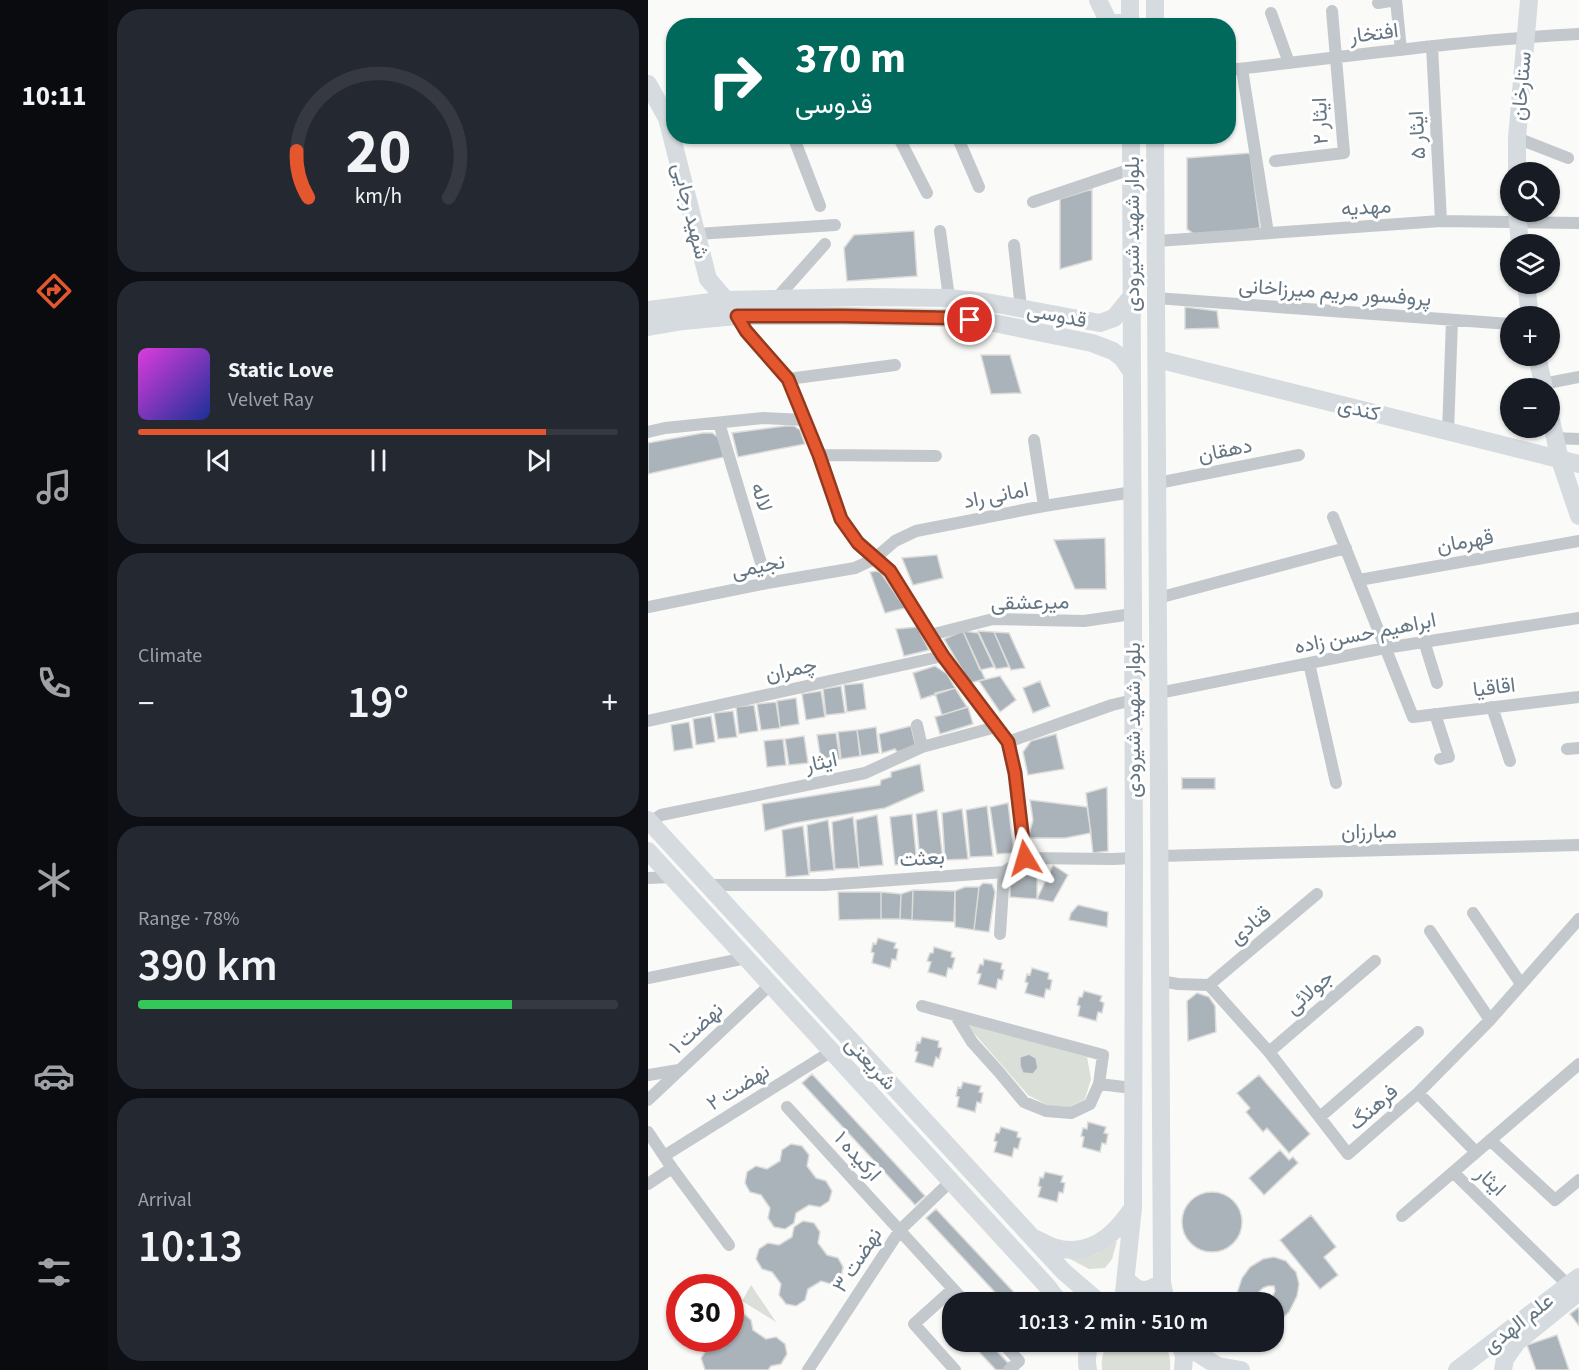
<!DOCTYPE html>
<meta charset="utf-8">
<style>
:root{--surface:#171b24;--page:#242831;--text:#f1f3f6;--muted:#9ea1a6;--line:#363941;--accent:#e4572e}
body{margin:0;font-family:"Source Sans 3",Vazirmatn,sans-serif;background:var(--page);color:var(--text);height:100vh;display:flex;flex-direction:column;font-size:22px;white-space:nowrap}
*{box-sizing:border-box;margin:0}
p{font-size:20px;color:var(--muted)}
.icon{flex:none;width:33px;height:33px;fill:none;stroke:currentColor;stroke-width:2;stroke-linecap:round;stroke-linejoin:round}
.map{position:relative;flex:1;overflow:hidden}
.side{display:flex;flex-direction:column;gap:9px;padding:9px;background:#0d0f14;width:540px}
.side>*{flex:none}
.banner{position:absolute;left:18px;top:18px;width:570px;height:126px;border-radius:24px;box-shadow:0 2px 4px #0004;background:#00695c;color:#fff;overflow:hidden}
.controls{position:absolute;left:852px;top:162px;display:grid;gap:12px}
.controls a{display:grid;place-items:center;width:60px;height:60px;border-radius:50%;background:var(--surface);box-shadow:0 2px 4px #0004;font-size:30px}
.speed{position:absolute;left:18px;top:1274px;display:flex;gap:12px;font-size:30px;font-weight:700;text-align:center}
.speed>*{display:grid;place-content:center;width:78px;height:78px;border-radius:50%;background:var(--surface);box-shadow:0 2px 4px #0004;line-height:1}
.speed .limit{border:9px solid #d22;background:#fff;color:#111}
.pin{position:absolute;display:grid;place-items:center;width:51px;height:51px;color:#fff;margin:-26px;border:3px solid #fff;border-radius:50%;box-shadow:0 2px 6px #0007}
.me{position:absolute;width:66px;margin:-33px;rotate:353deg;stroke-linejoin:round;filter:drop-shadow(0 0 4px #0008)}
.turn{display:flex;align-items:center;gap:21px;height:126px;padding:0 30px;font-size:27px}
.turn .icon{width:78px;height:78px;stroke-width:2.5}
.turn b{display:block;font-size:42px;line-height:51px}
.big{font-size:45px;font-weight:600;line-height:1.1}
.side .widget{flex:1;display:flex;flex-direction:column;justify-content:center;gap:9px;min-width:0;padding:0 21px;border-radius:24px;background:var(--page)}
.side .dial{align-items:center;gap:0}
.dial svg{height:156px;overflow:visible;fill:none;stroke:var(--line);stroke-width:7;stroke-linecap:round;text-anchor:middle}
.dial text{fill:var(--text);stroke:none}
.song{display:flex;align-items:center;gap:18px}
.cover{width:72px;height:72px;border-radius:9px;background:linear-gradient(135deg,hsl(300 70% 55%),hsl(230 70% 35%))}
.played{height:6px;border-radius:3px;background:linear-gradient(90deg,var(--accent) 85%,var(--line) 85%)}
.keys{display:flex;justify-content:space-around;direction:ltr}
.heat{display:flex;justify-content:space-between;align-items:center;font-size:33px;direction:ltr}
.charge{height:9px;border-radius:4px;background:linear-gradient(90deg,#34c759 78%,var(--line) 0)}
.trip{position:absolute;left:294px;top:1292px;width:342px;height:60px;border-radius:24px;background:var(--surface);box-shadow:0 2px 4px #0004;font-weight:600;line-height:60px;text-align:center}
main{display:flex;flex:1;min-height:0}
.dock{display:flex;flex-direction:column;width:108px;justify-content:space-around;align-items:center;background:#090b0e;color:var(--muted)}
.dock .icon{width:42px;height:42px}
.dock .current{color:var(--accent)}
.dock b{font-size:27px;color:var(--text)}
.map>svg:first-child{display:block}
.green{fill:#dadfd7}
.building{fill:#aab3b9;stroke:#dcdcda;stroke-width:1.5}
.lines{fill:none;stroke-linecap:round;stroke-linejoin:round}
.street{stroke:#c3c8cc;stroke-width:12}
.secondary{stroke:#d6dbdf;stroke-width:18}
.route-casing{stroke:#94391e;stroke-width:15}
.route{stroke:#e4572e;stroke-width:10}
.labels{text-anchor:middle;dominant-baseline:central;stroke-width:6;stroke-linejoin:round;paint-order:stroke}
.street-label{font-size:21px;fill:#657683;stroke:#fff}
</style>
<main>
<nav class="dock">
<b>10:11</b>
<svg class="icon current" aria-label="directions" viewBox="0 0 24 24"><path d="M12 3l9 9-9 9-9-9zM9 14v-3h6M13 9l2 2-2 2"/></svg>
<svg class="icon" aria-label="music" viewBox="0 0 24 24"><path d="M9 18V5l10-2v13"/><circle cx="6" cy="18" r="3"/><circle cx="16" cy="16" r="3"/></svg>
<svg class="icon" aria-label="phone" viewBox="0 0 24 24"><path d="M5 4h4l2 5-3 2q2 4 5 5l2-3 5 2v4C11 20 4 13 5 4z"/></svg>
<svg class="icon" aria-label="climate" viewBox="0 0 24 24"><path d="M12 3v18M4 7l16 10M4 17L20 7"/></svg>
<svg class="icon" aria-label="car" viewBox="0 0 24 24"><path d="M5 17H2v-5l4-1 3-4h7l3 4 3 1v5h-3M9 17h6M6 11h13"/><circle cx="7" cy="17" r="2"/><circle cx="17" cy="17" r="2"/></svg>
<svg class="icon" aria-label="filters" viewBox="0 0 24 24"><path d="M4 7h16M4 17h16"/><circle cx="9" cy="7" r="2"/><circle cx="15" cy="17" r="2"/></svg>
</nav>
<section class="side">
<div class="widget dial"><svg viewBox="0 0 100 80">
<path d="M14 69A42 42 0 1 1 86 69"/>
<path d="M14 69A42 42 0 0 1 8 45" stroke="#e4572e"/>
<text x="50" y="56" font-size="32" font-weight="700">20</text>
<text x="50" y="72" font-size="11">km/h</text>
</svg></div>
<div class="widget">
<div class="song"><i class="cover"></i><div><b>Static Love</b><p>Velvet Ray</p></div></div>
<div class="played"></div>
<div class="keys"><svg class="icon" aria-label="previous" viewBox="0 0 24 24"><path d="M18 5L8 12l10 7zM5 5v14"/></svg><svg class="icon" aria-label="pause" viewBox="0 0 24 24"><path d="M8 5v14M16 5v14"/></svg><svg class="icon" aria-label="next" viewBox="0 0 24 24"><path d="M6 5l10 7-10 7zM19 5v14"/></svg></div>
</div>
<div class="widget"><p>Climate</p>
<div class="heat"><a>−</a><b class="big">19°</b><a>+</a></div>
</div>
<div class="widget"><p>Range · 78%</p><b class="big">390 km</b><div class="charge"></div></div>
<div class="widget"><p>Arrival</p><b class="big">10:13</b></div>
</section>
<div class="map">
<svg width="931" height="1370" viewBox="0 0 931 1370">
<rect width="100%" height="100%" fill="#fafaf8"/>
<path class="green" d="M 317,1023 L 439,1057 L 443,1079 L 437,1099 L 421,1107 L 401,1106 L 380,1095 Z
M 469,1241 L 464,1259 L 457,1268 L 441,1269 L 422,1259 L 449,1254 Z
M 103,1285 L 128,1322 L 94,1301 Z
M 461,1341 L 514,1341 C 521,1350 523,1359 522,1370 L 454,1370 C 453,1359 455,1351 461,1341 Z"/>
<path class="building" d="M 602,153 L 612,228 L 549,236 L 539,229 L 539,158 Z
M 444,189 L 444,260 L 412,269 L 412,199 Z
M 266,231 L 269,276 L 199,281 L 196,248 L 206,235 Z
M 537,307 L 569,311 L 571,328 L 537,329 Z
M 333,355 L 362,355 L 373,393 L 343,394 Z
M 137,426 L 146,426 L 152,430 L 157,444 L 90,457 L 84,433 Z
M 55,433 L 64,433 L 70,437 L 76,457 L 0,474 L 0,443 Z
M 457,538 L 458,589 L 427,589 L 406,540 Z
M 289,555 L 295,578 L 265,585 L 254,558 Z
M 229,571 L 233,573 L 257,608 L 237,613 L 222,572 Z
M 269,627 L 281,650 L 256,656 L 248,629 Z
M 315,631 L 337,679 L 322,683 L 296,639 Z
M 315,631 L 330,633 L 346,667 L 332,670 Z
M 330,631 L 346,632 L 361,667 L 348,669 Z
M 346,632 L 361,633 L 377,668 L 363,670 Z
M 287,666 L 299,674 L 307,688 L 273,699 L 265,673 Z
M 352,676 L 368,700 L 352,712 L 331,681 Z
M 392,681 L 402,706 L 385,713 L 375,688 Z
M 215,683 L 218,709 L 199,712 L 196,685 Z
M 193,686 L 197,713 L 178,715 L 175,689 Z
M 307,688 L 319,707 L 294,715 L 287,693 Z
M 173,691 L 177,717 L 158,720 L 154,694 Z
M 148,698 L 151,724 L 132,727 L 129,701 Z
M 128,702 L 132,728 L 113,730 L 109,704 Z
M 106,705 L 110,731 L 91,734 L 88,707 Z
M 320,707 L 325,724 L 292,734 L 287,717 Z
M 85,711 L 89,737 L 70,739 L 66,713 Z
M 63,716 L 67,742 L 48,745 L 45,719 Z
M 41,722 L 45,748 L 26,751 L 23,725 Z
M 263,726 L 268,747 L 249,752 L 247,749 L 234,753 L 231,734 Z
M 228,727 L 231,753 L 213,756 L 209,730 Z
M 209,730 L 212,756 L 193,759 L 190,732 Z
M 188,733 L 192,759 L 173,761 L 169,735 Z
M 408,734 L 416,769 L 380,775 L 375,752 L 383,741 Z
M 156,736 L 160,763 L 141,765 L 137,739 Z
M 135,739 L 138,765 L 119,767 L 116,741 Z
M 272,764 L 276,791 L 237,808 L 146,823 L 117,831 L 114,804 L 232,785 L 233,780 L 243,777 L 243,772 Z
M 534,778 L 567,778 L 567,789 L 534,789 Z
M 459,787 L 460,851 L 445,853 L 438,793 Z
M 382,800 L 439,807 L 443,833 L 417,838 L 380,838 L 385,820 Z
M 360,803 L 366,853 L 349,854 L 342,807 Z
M 339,806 L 345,856 L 322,857 L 318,810 Z
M 314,809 L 320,859 L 297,860 L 294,813 Z
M 289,810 L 295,860 L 272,861 L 268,814 Z
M 264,814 L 269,863 L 247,865 L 242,817 Z
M 229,815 L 235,865 L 211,867 L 208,820 Z
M 205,817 L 211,868 L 187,869 L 184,822 Z
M 180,820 L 186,870 L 162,872 L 159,825 Z
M 155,826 L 161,875 L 138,877 L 134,830 Z
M 405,865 L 420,875 L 405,902 L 389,899 Z
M 376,870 L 389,870 L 389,899 L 362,897 L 362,876 L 371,876 Z
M 335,883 L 344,884 L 347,892 L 341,932 L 326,930 L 331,887 Z
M 317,887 L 331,887 L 326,930 L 307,927 L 307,891 Z
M 265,890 L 307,891 L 306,922 L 264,920 Z
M 265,890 L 264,920 L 252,919 L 253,894 Z
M 190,892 L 233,892 L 233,919 L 191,920 Z
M 233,892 L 253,894 L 252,919 L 233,919 Z
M 430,905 L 460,912 L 459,927 L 421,920 L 423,913 Z
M 230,938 L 248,943 L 246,948 L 250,949 L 248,960 L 244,959 L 242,968 L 224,963 L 226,953 L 223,952 L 225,943 L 228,944 Z
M 286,947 L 304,952 L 303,957 L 307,958 L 304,969 L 300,968 L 298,977 L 280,972 L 283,962 L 279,961 L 282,953 L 285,953 Z
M 336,959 L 354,963 L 353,969 L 356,970 L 354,980 L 350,979 L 348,989 L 330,984 L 333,974 L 329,973 L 332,964 L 335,965 Z
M 384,968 L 401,973 L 400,979 L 404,980 L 402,990 L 398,989 L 396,998 L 377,993 L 380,983 L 377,982 L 379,974 L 382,975 Z
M 436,991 L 454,996 L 452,1001 L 456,1003 L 454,1013 L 450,1012 L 448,1021 L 430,1016 L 432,1006 L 429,1005 L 431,997 L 434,997 Z
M 549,993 L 561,997 L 567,1006 L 568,1032 L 540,1041 L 539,1001 Z
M 274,1037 L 291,1041 L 290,1047 L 294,1048 L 291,1059 L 288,1057 L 285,1067 L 267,1062 L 270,1052 L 267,1051 L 269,1042 L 272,1043 Z
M 381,1054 L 388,1058 L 390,1068 L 385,1074 L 375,1073 L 372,1066 L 372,1057 Z
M 164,1074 L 277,1196 L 267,1205 L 154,1083 Z
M 611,1075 L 662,1134 L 641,1153 L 619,1128 L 615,1132 L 598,1112 L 602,1108 L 589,1093 Z
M 315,1082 L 333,1086 L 331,1092 L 335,1093 L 333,1103 L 329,1102 L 327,1112 L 309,1107 L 311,1097 L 308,1096 L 310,1087 L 313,1088 Z
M 440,1122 L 458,1127 L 456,1133 L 460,1134 L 458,1144 L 454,1143 L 452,1152 L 434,1147 L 436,1137 L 433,1136 L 435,1128 L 439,1129 Z
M 353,1127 L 370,1132 L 369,1137 L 373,1138 L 370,1149 L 366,1148 L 364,1157 L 346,1152 L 349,1142 L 346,1141 L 348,1133 L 351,1133 Z
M 143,1144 L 154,1146 L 161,1155 L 159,1166 L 168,1178 L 178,1181 L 184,1191 L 181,1201 L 172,1207 L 161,1205 L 148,1213 L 146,1223 L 137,1229 L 126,1227 L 120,1218 L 122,1208 L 113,1195 L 102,1192 L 97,1183 L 99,1172 L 108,1166 L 119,1169 L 132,1161 L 134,1150 Z
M 632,1150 L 641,1160 L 645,1157 L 650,1163 L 616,1195 L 601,1178 Z
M 397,1172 L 415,1176 L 413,1182 L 417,1183 L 415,1193 L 411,1192 L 409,1202 L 390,1197 L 393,1187 L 390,1186 L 392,1177 L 395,1178 Z
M534 1222a30 30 0 1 1 60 0a30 30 0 1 1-60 0Z
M 288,1209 L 375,1302 L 356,1302 L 278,1218 Z
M 663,1215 L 688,1247 L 676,1257 L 690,1275 L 672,1289 L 632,1240 Z
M 155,1221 L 166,1223 L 172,1232 L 170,1243 L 179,1255 L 190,1258 L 195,1267 L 193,1278 L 183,1284 L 173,1281 L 160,1289 L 157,1300 L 148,1306 L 138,1304 L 131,1295 L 133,1284 L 124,1272 L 114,1269 L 108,1259 L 111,1249 L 120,1243 L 131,1245 L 144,1237 L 146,1227 Z
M 626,1257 L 638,1261 L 643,1267 L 648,1272 L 651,1284 L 649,1296 L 641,1312 L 626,1326 L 626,1302 L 622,1302 L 627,1291 L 626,1286 L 620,1286 L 615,1288 L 601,1302 L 587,1302 L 590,1290 L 594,1278 L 602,1267 L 615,1259 Z
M 304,1304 L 304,1323 L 295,1313 Z
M 930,1308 L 931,1310 L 931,1326 L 922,1314 Z
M 95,1313 L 103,1320 L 105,1330 L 118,1339 L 128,1337 L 137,1344 L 139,1354 L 133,1364 L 123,1366 L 120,1370 L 57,1370 L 53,1358 L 59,1349 L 70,1347 L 76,1338 L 82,1338 L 82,1316 L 84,1315 Z
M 909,1335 L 921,1370 L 888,1370 L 879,1345 Z
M 321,1341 L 339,1341 L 362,1365 L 356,1370 L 348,1370 Z"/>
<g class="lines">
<path class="street" d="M 730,3 L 748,0 L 753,50
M 623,13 L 641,63
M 784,46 L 793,221
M 594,69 L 620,233
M 580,70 C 697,57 814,40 931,34
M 145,136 L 172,206
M 250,136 L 279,193
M 309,136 L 331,187
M 869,138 L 920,158
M 627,161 L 696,153 L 684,11
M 385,202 L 483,169
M 292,231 L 301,298
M 49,234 L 187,225
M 509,241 L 793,221 L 931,223
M 366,245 L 373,308
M 508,298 L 862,324
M 128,299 L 177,244
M 89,316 L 98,331 L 140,379 L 172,455 L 193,519 L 210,543 L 242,571 L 295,656 L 360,742 L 367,773 L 377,858
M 140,379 L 247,365
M 895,384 L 931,377
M 71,423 L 119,583
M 0,432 L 17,428 L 115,418 L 156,420
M 800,432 L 804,320
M 906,438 L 931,439
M 386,440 L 396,506
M 172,455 L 288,456
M 510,483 L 651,455
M 685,517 L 765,717 L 931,697
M 711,580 L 931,541
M 510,598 L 698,548
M 0,607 L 119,583 L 207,568 L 226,559 L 247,541 L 268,531 L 396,506 L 485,492
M 282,635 L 345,619 L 436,621 L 484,614
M 776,641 L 789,683
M 661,663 L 688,783
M 511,693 L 737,648 L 931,618
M 844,707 L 862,761
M 787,714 L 801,757 L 792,759
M 0,721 L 295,656
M 269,725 L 274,747
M 360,742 L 464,705 L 485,700
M 919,749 L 931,748
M 2,822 L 13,815 L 217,773 L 274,747 L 348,727
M 512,856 L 931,845
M 0,878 L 25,877
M 60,885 L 176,885 L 356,872 L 377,858 L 465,859 L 486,858
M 825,913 L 873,984
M 782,931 L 842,1020
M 352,934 L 356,872
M 0,978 L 98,958
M 512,981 L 530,984 L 561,985 L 621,1052 L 700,1154 L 770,1093 L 842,1020 L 931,919
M 561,985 L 669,894
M 274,1006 L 455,1055 L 451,1084 L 442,1104 L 423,1113 L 398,1111 L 376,1102 L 351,1072 L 324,1042 L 308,1016
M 621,1052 L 727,961
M 0,1075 L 31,1070
M 451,1084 L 484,1088
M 770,1093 L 828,1152
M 0,1100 L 123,984
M 139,1107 L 317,1302
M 672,1117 L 770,1032
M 0,1132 L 24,1168 L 81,1245
M 842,1140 L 907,1200 L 931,1180
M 16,1156 L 184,1051
M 805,1172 L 920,1285
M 0,1184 L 24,1168
M 754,1216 L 931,1064
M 305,1289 L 266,1324 L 307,1370
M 353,1341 L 371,1361 L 361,1370
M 160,1370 L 252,1230 L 303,1181"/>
<path class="secondary" d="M 450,0 L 461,23 L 482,23
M 482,0 L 482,26
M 507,26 L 507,0
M 0,84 L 19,118 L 60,279 L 78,300
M 507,136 L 514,1282 L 518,1302
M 869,172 L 869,138 L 881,0
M 869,212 L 872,244
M 878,284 L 882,316
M 0,310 L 78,300 L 217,297 L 301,298 L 338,302 L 452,323 L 466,318 L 484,296
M 0,327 L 35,321 L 89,316 L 196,316 L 304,318 L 341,322 L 444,343 L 465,351 L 474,358 L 484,372
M 889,356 L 896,388
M 509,359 L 931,464
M 902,416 L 912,460 L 931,516
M 0,820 L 416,1272 L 451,1302
M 0,851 L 399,1286 L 411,1302
M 388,1239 C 394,1242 400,1245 405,1247 C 441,1258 465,1237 484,1209
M 478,1279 C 491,1293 499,1293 514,1282
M 475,1302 L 485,1208 L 486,858 L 483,136
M 531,1341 L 536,1356 L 535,1370
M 532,1342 L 570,1366 L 593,1370
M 440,1370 C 438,1360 439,1350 443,1341
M 809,1370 L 931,1277
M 855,1370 L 857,1359 L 869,1342 L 931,1292"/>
</g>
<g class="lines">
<g class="route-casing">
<path id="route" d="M 322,320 L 304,318 L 196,316 L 89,316 L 98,331 L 140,379 L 171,455 L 193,519 L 210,543 L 242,571 L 295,656 L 360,742 L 367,773 L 377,858"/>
</g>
<use href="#route" class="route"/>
</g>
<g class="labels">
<g class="street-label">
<text transform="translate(726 33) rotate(-7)">افتخار</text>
<text transform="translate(873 86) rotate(-85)">ستارخان</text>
<text transform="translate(672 121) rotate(-92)">ایثار ۲</text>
<text transform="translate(769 135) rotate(-93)">ایثار ۵</text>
<text transform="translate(718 207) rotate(-4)">مهدیه</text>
<text transform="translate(43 211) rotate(76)">شهید رجایی</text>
<text transform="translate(484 234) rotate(-90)">بلوار شهید شیرودی</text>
<text transform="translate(687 292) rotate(4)">پروفسور مریم میرزاخانی</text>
<text transform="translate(409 315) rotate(11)">قدوسی</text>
<text transform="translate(711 409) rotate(14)">کندی</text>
<text transform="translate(577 450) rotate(-11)">دهقان</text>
<text transform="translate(348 495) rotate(-11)">امانی راد</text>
<text transform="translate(114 497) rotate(73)">لاله</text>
<text transform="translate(817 541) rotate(-10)">قهرمان</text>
<text transform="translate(110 566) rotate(-11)">نجیمی</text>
<text transform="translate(382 602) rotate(-1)">میرعشقی</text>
<text transform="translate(717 633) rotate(-11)">ابراهیم حسن زاده</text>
<text transform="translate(143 669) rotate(-12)">چمران</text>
<text transform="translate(846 687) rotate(-7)">اقاقیا</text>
<text transform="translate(485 720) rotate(-90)">بلوار شهید شیرودی</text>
<text transform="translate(173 762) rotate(-12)">ایثار</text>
<text transform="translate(721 831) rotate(-1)">مبارزان</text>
<text transform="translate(274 858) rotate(-4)">بعثت</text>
<text transform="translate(602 925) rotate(-40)">قنادی</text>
<text transform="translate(661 992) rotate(-41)">جولائی</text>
<text transform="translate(48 1028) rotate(-43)">نهضت ۱</text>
<text transform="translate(223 1063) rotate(47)">شریعتی</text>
<text transform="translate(90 1087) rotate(-32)">نهضت ۲</text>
<text transform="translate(725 1107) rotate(-41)">فرهنگ</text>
<text transform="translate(210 1156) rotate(48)">ارکیده ۱</text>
<text transform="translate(843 1181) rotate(44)">ایثار</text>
<text transform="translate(209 1260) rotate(-57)">نهضت ۳</text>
<text transform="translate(870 1323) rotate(-38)">علم الهدی</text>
</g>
</g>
</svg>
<div class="controls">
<a><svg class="icon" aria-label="search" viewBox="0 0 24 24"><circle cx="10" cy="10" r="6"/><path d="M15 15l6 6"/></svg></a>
<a><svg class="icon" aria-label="layers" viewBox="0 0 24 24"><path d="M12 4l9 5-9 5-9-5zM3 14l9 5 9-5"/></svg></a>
<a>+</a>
<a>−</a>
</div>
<div class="speed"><div class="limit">30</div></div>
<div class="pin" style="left:322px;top:320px;background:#d93025"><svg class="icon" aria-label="arrive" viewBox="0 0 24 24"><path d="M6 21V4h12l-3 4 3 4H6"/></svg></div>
<svg class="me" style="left:377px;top:858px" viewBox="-20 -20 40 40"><path d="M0-17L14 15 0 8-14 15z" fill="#e4572e" stroke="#fff" stroke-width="4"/></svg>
<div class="trip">10:13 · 2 min · 510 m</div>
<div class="banner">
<div class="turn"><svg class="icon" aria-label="right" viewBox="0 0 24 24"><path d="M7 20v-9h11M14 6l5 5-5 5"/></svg><div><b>370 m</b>قدوسی</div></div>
</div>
</div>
</main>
